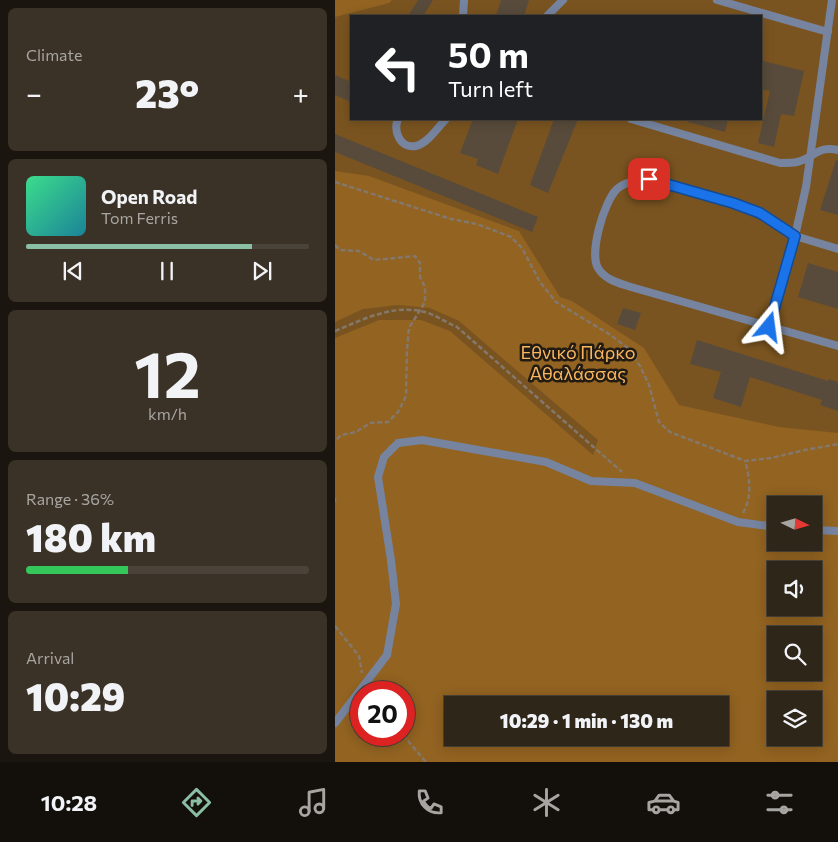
<!DOCTYPE html>
<meta charset="utf-8">
<style>
:root{--surface:#2f261a;--page:#3b3227;--text:#f1f3f6;--muted:#a7a5a2;--line:#4a4339;--accent:#8abfa5}
body{margin:0;font-family:Commissioner,sans-serif;background:var(--page);color:var(--text);height:100vh;display:flex;flex-direction:column;font-size:19px;white-space:nowrap}
*{box-sizing:border-box;margin:0}
p{font-size:16px;color:var(--muted)}
.icon{flex:none;width:28px;height:28px;fill:none;stroke:currentColor;stroke-width:2;stroke-linecap:round;stroke-linejoin:round}
.map{position:relative;flex:1;overflow:hidden}
.drawer{display:flex;flex-direction:column;gap:8px;padding:8px;background:#1a150e;width:335px}
.drawer>*{flex:none}
.top-card{position:absolute;left:15px;top:15px;width:412px;height:105px;border-radius:0px;box-shadow:0 2px 12px #0003,0 0 0 1px var(--line);background:#202124;color:#fff;overflow:hidden}
.needle{width:32px;rotate:95deg}
.fabs{position:absolute;left:432px;top:496px;display:grid;gap:10px}
.fabs a{display:grid;place-items:center;width:55px;height:55px;border-radius:0px;background:var(--surface);box-shadow:0 2px 12px #0003,0 0 0 1px var(--line);font-size:25px}
.speed{position:absolute;left:15px;top:681px;display:flex;gap:10px;font-size:25px;font-weight:700;text-align:center}
.speed>*{display:grid;place-content:center;width:65px;height:65px;border-radius:50%;background:var(--surface);box-shadow:0 2px 12px #0003,0 0 0 1px var(--line);line-height:1}
.speed .limit{border:8px solid #d22;background:#fff;color:#111}
.pin{position:absolute;display:grid;place-items:center;width:42px;height:42px;color:#fff;margin:-21px;border-radius:10px;box-shadow:0 2px 8px #0006}
.me{position:absolute;width:55px;margin:-28px;rotate:16deg;stroke-linejoin:round;filter:drop-shadow(0 0 4px #0008)}
.turn{display:flex;align-items:center;gap:18px;height:105px;padding:0 15px;font-size:22px}
.turn .icon{width:65px;height:65px;stroke-width:2.5}
.turn b{display:block;font-size:35px;line-height:42px}
.big{font-size:38px;font-weight:800;line-height:1.1}
.drawer .card{flex:1;display:flex;flex-direction:column;justify-content:center;gap:8px;min-width:0;padding:0 18px;border-radius:8px;background:var(--page)}
.drawer .dial{align-items:center;gap:0}
.dial b{font-size:65px;line-height:1}
.song{display:flex;align-items:center;gap:15px}
.cover{width:60px;height:60px;border-radius:8px;background:linear-gradient(135deg,hsl(150 70% 55%),hsl(190 70% 35%))}
.played{height:5px;border-radius:2px;background:linear-gradient(90deg,var(--accent) 80%,var(--line) 80%)}
.keys{display:flex;justify-content:space-around;direction:ltr}
.heat{display:flex;justify-content:space-between;align-items:center;font-size:28px;direction:ltr}
.charge{height:8px;border-radius:4px;background:linear-gradient(90deg,#34c759 36%,var(--line) 0)}
.trip{position:absolute;left:109px;top:696px;width:285px;height:50px;border-radius:0px;background:var(--surface);box-shadow:0 2px 12px #0003,0 0 0 1px var(--line);font-weight:800;line-height:50px;text-align:center}
.dock{display:flex;height:80px;justify-content:space-around;align-items:center;background:#130f0a;color:var(--muted)}
.dock .icon{width:35px;height:35px}
.dock .on{color:var(--accent)}
.dock b{font-size:22px;color:var(--text)}
main{display:flex;flex:1;min-height:0}
.map>svg:first-child{display:block}
.green{fill:#7a5420;fill-rule:evenodd}
.forest{fill:#926321;fill-rule:evenodd}
.building{fill:#584b3b}
.lines{fill:none;stroke-linecap:round;stroke-linejoin:round}
.path{stroke:#84786c;stroke-width:2.5;stroke-dasharray:5 2.5;stroke-linecap:butt}
.service{stroke:#7684a0;stroke-width:8}
.route-casing{stroke:#114b97;stroke-width:12}
.route{stroke:#1a73e8;stroke-width:9}
.labels{text-anchor:middle;dominant-baseline:central;stroke-width:5;stroke-linejoin:round;paint-order:stroke}
.park-label{font-size:18px;fill:#fab65e;stroke:#211b14}
</style>
<main>
<section class="drawer">
<div class="card"><p>Climate</p>
<div class="heat"><a>−</a><b class="big">23°</b><a>+</a></div>
</div>
<div class="card">
<div class="song"><i class="cover"></i><div><b>Open Road</b><p>Tom Ferris</p></div></div>
<div class="played"></div>
<div class="keys"><svg class="icon" aria-label="previous" viewBox="0 0 24 24"><path d="M18 5L8 12l10 7zM5 5v14"/></svg><svg class="icon" aria-label="pause" viewBox="0 0 24 24"><path d="M8 5v14M16 5v14"/></svg><svg class="icon" aria-label="next" viewBox="0 0 24 24"><path d="M6 5l10 7-10 7zM19 5v14"/></svg></div>
</div>
<div class="card dial"><b>12</b><p>km/h</p></div>
<div class="card"><p>Range · 36%</p><b class="big">180 km</b><div class="charge"></div></div>
<div class="card"><p>Arrival</p><b class="big">10:29</b></div>
</section>
<div class="map">
<svg width="503" height="762" viewBox="0 0 503 762">
<rect width="100%" height="100%" fill="#3f3223"/>
<path class="green" d="M 0,0 L 503,0 L 503,762 L 0,762 ZM 16,16 L 426,16 L 426,119 L 16,119 ZM 441,505 L 479,505 L 479,542 L 441,542 ZM 441,570 L 479,570 L 479,608 L 441,608 ZM 441,635 L 479,635 L 479,672 L 441,672 ZM 26,692 L 69,692 L 69,735 L 26,735 ZM 441,700 L 479,700 L 479,738 L 441,738 ZM 118,705 L 385,705 L 385,738 L 118,738 Z"/>
<path class="forest" d="M 0,0 L 57,0 L 54,3 L 0,17 Z
M 0,171 L 34,176 L 184,231 L 225,297 L 237,301 L 309,348 L 344,405 L 444,427 L 503,433 L 503,762 L 0,762 L 0,338 L 44,320 L 86,320 L 115,331 L 258,455 L 263,440 L 124,321 L 95,308 L 63,305 L 28,309 L 0,322 ZM 441,505 L 479,505 L 479,542 L 441,542 ZM 441,570 L 479,570 L 479,608 L 441,608 ZM 441,635 L 479,635 L 479,672 L 441,672 ZM 26,692 L 69,692 L 69,735 L 26,735 ZM 441,700 L 479,700 L 479,738 L 441,738 ZM 118,705 L 385,705 L 385,738 L 118,738 Z"/>
<path class="building" d="M 83,0 L 98,0 L 88,16 L 73,16 Z
M 166,0 L 194,0 L 189,16 L 161,16 Z
M 428,61 L 469,71 L 459,116 L 446,114 L 439,147 L 423,143 L 435,91 L 426,89 Z
M 0,75 L 16,82 L 16,102 L 0,95 Z
M 138,119 L 183,119 L 163,174 L 141,165 L 143,159 L 125,153 Z
M 219,119 L 243,119 L 213,193 L 195,185 Z
M 354,119 L 393,119 L 390,132 L 353,122 Z
M 0,134 L 203,217 L 197,232 L 0,152 Z
M 501,160 L 503,161 L 503,215 L 485,210 Z
M 473,263 L 503,272 L 503,309 L 463,297 Z
M 288,308 L 306,313 L 300,330 L 282,324 Z
M 362,340 L 493,381 L 494,379 L 503,382 L 503,411 L 485,405 L 487,400 L 415,377 L 406,407 L 378,398 L 386,372 L 355,364 Z"/>
<g class="lines">
<path class="path" d="M 0,182 L 116,219 L 142,224 L 176,237 L 187,248 L 205,282 L 221,302 L 274,334 L 293,348 L 305,366 L 314,385 L 324,422 L 335,432 L 410,461 L 436,458 L 470,450 L 503,444
M 0,245 L 5,250 L 24,251 L 39,260 L 80,256 L 85,263 L 85,277 L 90,287 L 90,302 L 74,328 L 72,349 L 71,396 L 63,412 L 53,422 L 35,423 L 21,432 L 6,435 L 0,441
M 0,331 C 29,319 58,304 90,312 C 101,315 112,323 122,327 L 287,472
M 0,498 L 0,502
M 408,513 C 417,498 415,477 410,461
M 0,626 L 24,656 L 27,673
M 68,735 L 91,762"/>
<path class="service" d="M 382,0 L 493,32
M 128,16 L 129,0
M 212,16 L 228,0
M 63,119 C 58,131 65,149 81,146 C 93,143 103,127 111,119
M 296,119 L 445,163 C 451,163 457,163 462,162 C 479,158 483,145 503,150
M 503,249 L 460,236 L 425,213 L 398,203 L 314,179 C 304,179 290,182 282,189 C 269,201 254,253 263,268 C 270,280 284,283 296,287 L 503,346
M 434,327 L 460,236 L 471,187 L 497,0
M 479,530 L 503,531
M 0,723 L 52,655 L 61,604 L 56,560 L 43,477 L 49,457 L 63,443 L 87,440 L 211,462 L 256,481 L 300,483 L 403,522 L 441,527"/>
</g>
<g class="lines">
<g class="route-casing">
<path id="route" d="M 314,179 L 398,203 L 425,213 L 460,236 L 434,327"/>
</g>
<use href="#route" class="route"/>
</g>
<g class="labels">
<g class="park-label">
<text x="243" y="352">Εθνικό Πάρκο<tspan x="243" dy="21">Αθαλάσσας</tspan></text>
</g>
</g>
</svg>
<div class="fabs">
<a><svg class="needle" viewBox="-14 -14 28 28"><path d="M0-13l5 13h-10z" fill="#e53935"/><path d="M0 13l5-13h-10z" fill="#a7a5a2"/></svg></a>
<a><svg class="icon" aria-label="sound" viewBox="0 0 24 24"><path d="M4 9h4l5-4v14l-5-4H4zM17 9q2 3 0 6"/></svg></a>
<a><svg class="icon" aria-label="search" viewBox="0 0 24 24"><circle cx="10" cy="10" r="6"/><path d="M15 15l6 6"/></svg></a>
<a><svg class="icon" aria-label="layers" viewBox="0 0 24 24"><path d="M12 4l9 5-9 5-9-5zM3 14l9 5 9-5"/></svg></a>
</div>
<div class="speed"><div class="limit">20</div></div>
<div class="pin" style="left:314px;top:179px;background:#d93025"><svg class="icon" aria-label="arrive" viewBox="0 0 24 24"><path d="M6 21V4h12l-3 4 3 4H6"/></svg></div>
<svg class="me" style="left:434px;top:327px" viewBox="-20 -20 40 40"><path d="M0-17L14 15 0 8-14 15z" fill="#1a73e8" stroke="#fff" stroke-width="4"/></svg>
<div class="trip">10:29 · 1 min · 130 m</div>
<div class="top-card">
<div class="turn"><svg class="icon" aria-label="left" viewBox="0 0 24 24"><path d="M17 20v-9H6M10 6l-5 5 5 5"/></svg><div><b>50 m</b>Turn left</div></div>
</div>
</div>
</main>
<nav class="dock">
<b>10:28</b>
<svg class="icon on" aria-label="directions" viewBox="0 0 24 24"><path d="M12 3l9 9-9 9-9-9zM9 14v-3h6M13 9l2 2-2 2"/></svg>
<svg class="icon" aria-label="music" viewBox="0 0 24 24"><path d="M9 18V5l10-2v13"/><circle cx="6" cy="18" r="3"/><circle cx="16" cy="16" r="3"/></svg>
<svg class="icon" aria-label="phone" viewBox="0 0 24 24"><path d="M5 4h4l2 5-3 2q2 4 5 5l2-3 5 2v4C11 20 4 13 5 4z"/></svg>
<svg class="icon" aria-label="climate" viewBox="0 0 24 24"><path d="M12 3v18M4 7l16 10M4 17L20 7"/></svg>
<svg class="icon" aria-label="car" viewBox="0 0 24 24"><path d="M5 17H2v-5l4-1 3-4h7l3 4 3 1v5h-3M9 17h6M6 11h13"/><circle cx="7" cy="17" r="2"/><circle cx="17" cy="17" r="2"/></svg>
<svg class="icon" aria-label="filters" viewBox="0 0 24 24"><path d="M4 7h16M4 17h16"/><circle cx="9" cy="7" r="2"/><circle cx="15" cy="17" r="2"/></svg>
</nav>
